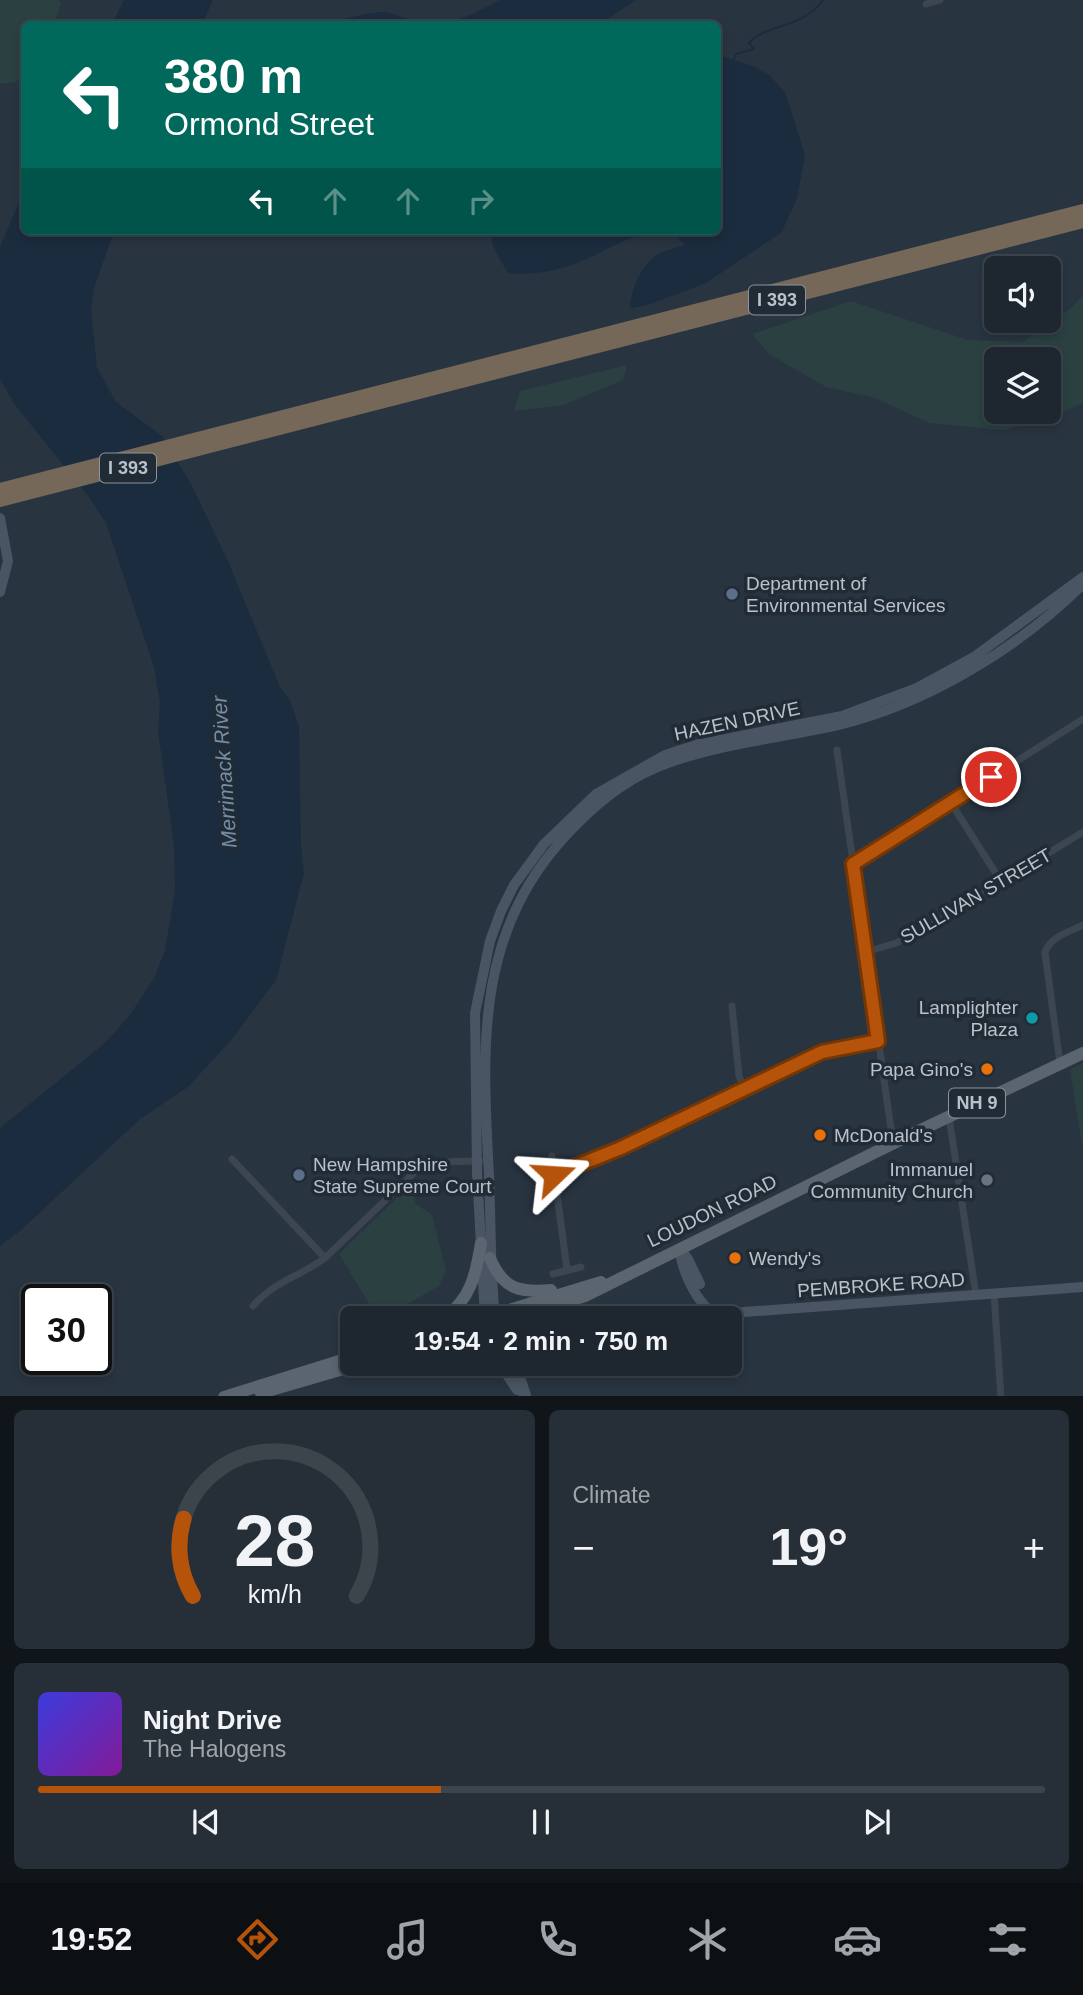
<!DOCTYPE html>
<meta charset="utf-8">
<style>
:root{--surface:#1e2730;--page:#262f38;--text:#f1f3f6;--muted:#a1a5ab;--line:#3c444c;--accent:#b45309}
body{margin:0;font-family:Arial,sans-serif;background:var(--page);color:var(--text);height:100vh;display:flex;flex-direction:column;font-size:26px;white-space:nowrap}
*{box-sizing:border-box;margin:0}
p{font-size:23px;color:var(--muted)}
.icon{flex:none;width:38px;height:38px;fill:none;stroke:currentColor;stroke-width:2;stroke-linecap:round;stroke-linejoin:round}
.map{position:relative;height:1396px;overflow:hidden}
.panel{display:flex;flex-direction:column;gap:14px;padding:14px;background:#10151a;flex:1}
.panel>*{flex:none}
.hud{position:absolute;left:21px;top:21px;width:700px;height:214px;border-radius:10px;box-shadow:0 4px 10px #0003,0 0 0 2px var(--line);background:#00695c;color:#fff;overflow:hidden}
.tools{position:absolute;left:984px;top:256px;display:grid;gap:14px}
.tools a{display:grid;place-items:center;width:77px;height:77px;border-radius:10px;background:var(--surface);box-shadow:0 4px 10px #0003,0 0 0 2px var(--line);font-size:35px}
.speed{position:absolute;left:21px;top:1284px;display:flex;gap:14px;font-size:35px;font-weight:700;text-align:center}
.speed>*{display:grid;place-content:center;width:91px;height:91px;border-radius:50%;background:var(--surface);box-shadow:0 4px 10px #0003,0 0 0 2px var(--line);line-height:1}
.speed .limit{border:4px solid #111;border-radius:10px;background:#fff;color:#111}
.pin{position:absolute;display:grid;place-items:center;width:60px;height:60px;color:#fff;margin:-30px;border:4px solid #fff;border-radius:50%;box-shadow:0 2px 7px #0007}
.me{position:absolute;width:77px;margin:-38px;rotate:70deg;stroke-linejoin:round;filter:drop-shadow(0 0 5px #0008)}
.turn{display:flex;align-items:center;gap:24px;height:147px;padding:0 28px;font-size:32px}
.turn .icon{width:91px;height:91px;stroke-width:2.5}
.turn b{display:block;font-size:49px;line-height:60px}
.lanes{display:flex;align-items:center;height:66px;padding:0 28px;background:#0003;justify-content:center;gap:35px;direction:ltr}
.lanes .off{opacity:.35}
.big{font-size:52px;font-weight:700;line-height:1.1}
.panel .tile{flex:1;display:flex;flex-direction:column;justify-content:center;gap:10px;min-width:0;padding:0 24px;border-radius:10px;background:var(--page)}
.panel .dial{align-items:center;gap:0}
.dial svg{height:182px;overflow:visible;fill:none;stroke:var(--line);stroke-width:7;stroke-linecap:round;text-anchor:middle}
.dial text{fill:var(--text);stroke:none}
.song{display:flex;align-items:center;gap:21px}
.cover{width:84px;height:84px;border-radius:10px;background:linear-gradient(135deg,hsl(240 70% 55%),hsl(290 70% 35%))}
.played{height:7px;border-radius:4px;background:linear-gradient(90deg,var(--accent) 40%,var(--line) 40%)}
.keys{display:flex;justify-content:space-around;direction:ltr}
.heat{display:flex;justify-content:space-between;align-items:center;font-size:38px;direction:ltr}
.panel .tiles{flex:1;display:grid;gap:14px;grid-template-columns:1fr 1fr}
.tile:last-child{grid-column:span 2}
.trip{position:absolute;left:340px;top:1306px;width:402px;height:70px;border-radius:10px;background:var(--surface);box-shadow:0 4px 10px #0003,0 0 0 2px var(--line);font-weight:700;line-height:70px;text-align:center}
.tabs{display:flex;height:112px;justify-content:space-around;align-items:center;background:#0c1013;color:var(--muted)}
.tabs .icon{width:49px;height:49px}
.tabs .selected{color:var(--accent)}
.tabs b{font-size:32px;color:var(--text)}
.map>svg:first-child{display:block}
.green{fill:#2a4041;fill-rule:evenodd}
.water{fill:#1b2c3e}
.lines{fill:none;stroke-linecap:round;stroke-linejoin:round}
.stream{stroke:#1b2c3e;stroke-width:2}
.street{stroke:#3c4650;stroke-width:7}
.secondary{stroke:#4a5563;stroke-width:10}
.primary{stroke:#5a6570;stroke-width:12}
.highway{stroke:#756859;stroke-width:14}
.route-casing{stroke:#753606;stroke-width:18}
.route{stroke:#b45309;stroke-width:12}
.service-dot{fill:#5c6f8a;stroke:#212b35;stroke-width:2.5}
.culture-dot{fill:#0f9aa8;stroke:#212b35;stroke-width:2.5}
.food-dot{fill:#e8710a;stroke:#212b35;stroke-width:2.5}
.worship-dot{fill:#6b7280;stroke:#212b35;stroke-width:2.5}
.labels{text-anchor:middle;dominant-baseline:central;stroke-width:7;stroke-linejoin:round;paint-order:stroke}
.shield{fill:#212b35;stroke:#8b949d;stroke-width:2}
.shield-label{font-size:18px;font-weight:bold;fill:#b9c1ca}
.poi-label{font-size:19px;fill:#b9c1ca;stroke:#212b35;text-anchor:start}
.street-label{font-size:19px;fill:#b9c1ca;stroke:#212b35}
.water-label{font-size:21px;font-style:italic;fill:#748ea7;stroke:#212b35}
</style>
<div class="map">
<svg width="1083" height="1397" viewBox="0 0 1083 1397">
<rect width="100%" height="100%" fill="#283440"/>
<path class="green" d="M 0,0 L 57,0 L 61,2 L 55,24 L 24,24 L 24,75 L 16,82 L 0,84 Z
M 1083,295 L 1083,403 L 1051,418 L 1003,430 L 929,423 L 875,398 L 826,387 L 769,354 L 752,334 L 851,301 L 968,340 L 1023,342 L 1070,309 ZM 996,359 L 1048,359 L 1048,411 L 996,411 Z
M 627,365 L 623,380 L 564,405 L 514,411 L 520,391 Z
M 1083,1063 L 1083,1146 L 1082,1146 L 1070,1070 Z
M 408,1187 L 412,1189 L 416,1204 L 432,1215 L 446,1271 L 439,1286 L 404,1306 L 370,1305 L 339,1254 Z"/>
<path class="water" d="M 124,0 L 213,0 L 202,24 L 112,24 Z
M 500,0 L 636,0 L 600,24 L 320,24 C 339,21 360,14 380,12 C 393,11 404,19 417,22 C 447,29 474,14 500,0 Z
M 718,55 L 753,66 L 768,74 L 785,92 L 805,155 L 797,199 L 781,233 L 706,283 L 645,306 L 630,308 C 631,289 641,265 658,254 C 666,250 677,248 685,245 C 657,210 604,255 572,265 C 550,272 531,275 508,273 L 494,249 L 490,231 L 700,231 L 704,239 L 722,225 L 720,198 L 718,193 Z
M 24,190 L 24,231 L 114,231 L 94,288 L 91,309 L 97,368 L 116,402 L 162,436 L 191,484 L 227,559 L 280,687 L 290,700 L 299,727 L 301,846 L 304,873 L 276,980 L 232,1039 L 188,1087 L 139,1120 L 20,1231 L 0,1246 L 0,1128 L 105,1043 L 130,1015 L 154,978 L 165,951 L 175,890 L 174,845 L 158,731 L 160,702 L 154,667 L 106,523 L 89,497 L 15,405 L 0,379 L 0,247 Z"/>
<g class="lines">
<path class="stream" d="M 733,61 L 736,54 L 754,49 L 749,43 C 766,23 801,30 823,0"/>
<path class="street" d="M 926,4 L 940,0
M 837,750 L 893,1143
M 951,803 L 1002,883
M 853,865 L 1083,719
M 866,952 L 896,943 L 922,931 L 1083,832
M 732,1006 L 739,1076 L 745,1089
M 1060,1063 L 1045,953 C 1049,937 1069,932 1083,925
M 949,1117 L 976,1295
M 552,1156 L 567,1270
M 232,1159 L 325,1258
M 554,1175 L 621,1148 L 822,1052 L 879,1042
M 553,1274 L 581,1267
M 994,1294 L 1001,1397
M 253,1306 C 276,1280 299,1277 325,1258 L 420,1167 L 439,1162 L 480,1161
M 682,1318 L 716,1315"/>
<path class="secondary" d="M 0,518 L 8,561 L 0,592
M 680,1248 C 680,1267 698,1308 717,1314 L 1083,1287
M 680,1248 L 688,1259 L 700,1284
M 485,1318 L 477,1172 L 475,1013 L 490,941 L 501,911 L 514,885 L 544,844 L 596,794 L 665,755 L 699,744 L 842,716 L 917,688 L 974,657 L 1083,577
M 495,1318 C 490,1270 491,1223 489,1176 C 482,1044 474,928 574,827 C 600,800 633,775 668,763 C 723,743 783,738 839,725 C 928,703 1019,648 1083,584
M 499,1363 L 517,1390 L 524,1392
M 510,1363 L 521,1380 L 526,1395"/>
<path class="primary" d="M 490,1258 C 503,1289 519,1293 551,1290
M 444,1318 C 471,1299 476,1274 481,1243
M 483,1318 L 601,1282
M 516,1318 L 585,1296 L 908,1136 L 1083,1053
M 511,1363 L 511,1365
M 261,1393 L 364,1363
M 224,1397 L 352,1357"/>
<path class="highway" d="M 0,490 L 1083,211
M 0,500 L 1083,221"/>
</g>
<g class="lines">
<g class="route-casing">
<path id="route" d="M 554,1175 L 621,1148 L 822,1052 L 878,1041 L 853,864 L 991,777"/>
</g>
<use href="#route" class="route"/>
</g>
<g class="service-dot">
<circle cx="732" cy="594" r="7"/>
<circle cx="299" cy="1175" r="7"/>
</g>
<circle class="culture-dot" cx="1032" cy="1018" r="7"/>
<g class="food-dot">
<circle cx="987" cy="1069" r="7"/>
<circle cx="820" cy="1135" r="7"/>
<circle cx="735" cy="1258" r="7"/>
</g>
<circle class="worship-dot" cx="987" cy="1180" r="7"/>
<g class="labels">
<g class="shield">
<rect x="749" y="285.5" width="56" height="29" rx="5"/>
<rect x="100" y="453.5" width="56" height="29" rx="5"/>
<rect x="949" y="1088.5" width="56" height="29" rx="5"/>
</g>
<g class="shield-label">
<text x="777" y="300">I 393</text>
<text x="128" y="468">I 393</text>
<text x="977" y="1103">NH 9</text>
</g>
<g class="poi-label">
<text x="746" y="583">Department of<tspan x="746" dy="22">Environmental Services</tspan></text>
<text x="1018" y="1007" text-anchor="end">Lamplighter<tspan x="1018" dy="22">Plaza</tspan></text>
<text x="973" y="1069" text-anchor="end">Papa Gino's</text>
<text x="834" y="1135">McDonald's</text>
<text x="313" y="1164">New Hampshire<tspan x="313" dy="22">State Supreme Court</tspan></text>
<text x="973" y="1169" text-anchor="end">Immanuel<tspan x="973" dy="22">Community Church</tspan></text>
<text x="749" y="1258">Wendy's</text>
</g>
<g class="street-label">
<text transform="translate(737 721) rotate(-12)">HAZEN DRIVE</text>
<text transform="translate(976 896) rotate(-30)">SULLIVAN STREET</text>
<text transform="translate(712 1211) rotate(-26)">LOUDON ROAD</text>
<text transform="translate(881 1285) rotate(-4)">PEMBROKE ROAD</text>
</g>
<g class="water-label">
<text transform="translate(224 772) rotate(-94)">Merrimack River</text>
</g>
</g>
</svg>
<div class="tools">
<a><svg class="icon" aria-label="sound" viewBox="0 0 24 24"><path d="M4 9h4l5-4v14l-5-4H4zM17 9q2 3 0 6"/></svg></a>
<a><svg class="icon" aria-label="layers" viewBox="0 0 24 24"><path d="M12 4l9 5-9 5-9-5zM3 14l9 5 9-5"/></svg></a>
</div>
<div class="speed"><div class="limit">30</div></div>
<div class="pin" style="left:991px;top:777px;background:#d93025"><svg class="icon" aria-label="arrive" viewBox="0 0 24 24"><path d="M6 21V4h12l-3 4 3 4H6"/></svg></div>
<svg class="me" style="left:554px;top:1175px" viewBox="-20 -20 40 40"><path d="M0-17L14 15 0 8-14 15z" fill="#b45309" stroke="#fff" stroke-width="4"/></svg>
<div class="trip">19:54 · 2 min · 750 m</div>
<div class="hud">
<div class="turn"><svg class="icon" aria-label="left" viewBox="0 0 24 24"><path d="M17 20v-9H6M10 6l-5 5 5 5"/></svg><div><b>380 m</b>Ormond Street</div></div>
<div class="lanes"><svg class="icon" aria-label="left" viewBox="0 0 24 24"><path d="M17 20v-9H6M10 6l-5 5 5 5"/></svg><svg class="icon off" aria-label="ahead" viewBox="0 0 24 24"><path d="M12 20V5M6 11l6-6 6 6"/></svg><svg class="icon off" aria-label="ahead" viewBox="0 0 24 24"><path d="M12 20V5M6 11l6-6 6 6"/></svg><svg class="icon off" aria-label="right" viewBox="0 0 24 24"><path d="M7 20v-9h11M14 6l5 5-5 5"/></svg></div>
</div>
</div>
<section class="panel">
<div class="tiles">
<div class="tile dial"><svg viewBox="0 0 100 80">
<path d="M14 69A42 42 0 1 1 86 69"/>
<path d="M14 69A42 42 0 0 1 10 35" stroke="#b45309"/>
<text x="50" y="56" font-size="32" font-weight="700">28</text>
<text x="50" y="72" font-size="11">km/h</text>
</svg></div>
<div class="tile"><p>Climate</p>
<div class="heat"><a>−</a><b class="big">19°</b><a>+</a></div>
</div>
<div class="tile">
<div class="song"><i class="cover"></i><div><b>Night Drive</b><p>The Halogens</p></div></div>
<div class="played"></div>
<div class="keys"><svg class="icon" aria-label="previous" viewBox="0 0 24 24"><path d="M18 5L8 12l10 7zM5 5v14"/></svg><svg class="icon" aria-label="pause" viewBox="0 0 24 24"><path d="M8 5v14M16 5v14"/></svg><svg class="icon" aria-label="next" viewBox="0 0 24 24"><path d="M6 5l10 7-10 7zM19 5v14"/></svg></div>
</div>
</div>
</section>
<nav class="tabs">
<b>19:52</b>
<svg class="icon selected" aria-label="directions" viewBox="0 0 24 24"><path d="M12 3l9 9-9 9-9-9zM9 14v-3h6M13 9l2 2-2 2"/></svg>
<svg class="icon" aria-label="music" viewBox="0 0 24 24"><path d="M9 18V5l10-2v13"/><circle cx="6" cy="18" r="3"/><circle cx="16" cy="16" r="3"/></svg>
<svg class="icon" aria-label="phone" viewBox="0 0 24 24"><path d="M5 4h4l2 5-3 2q2 4 5 5l2-3 5 2v4C11 20 4 13 5 4z"/></svg>
<svg class="icon" aria-label="climate" viewBox="0 0 24 24"><path d="M12 3v18M4 7l16 10M4 17L20 7"/></svg>
<svg class="icon" aria-label="car" viewBox="0 0 24 24"><path d="M5 17H2v-5l4-1 3-4h7l3 4 3 1v5h-3M9 17h6M6 11h13"/><circle cx="7" cy="17" r="2"/><circle cx="17" cy="17" r="2"/></svg>
<svg class="icon" aria-label="filters" viewBox="0 0 24 24"><path d="M4 7h16M4 17h16"/><circle cx="9" cy="7" r="2"/><circle cx="15" cy="17" r="2"/></svg>
</nav>
